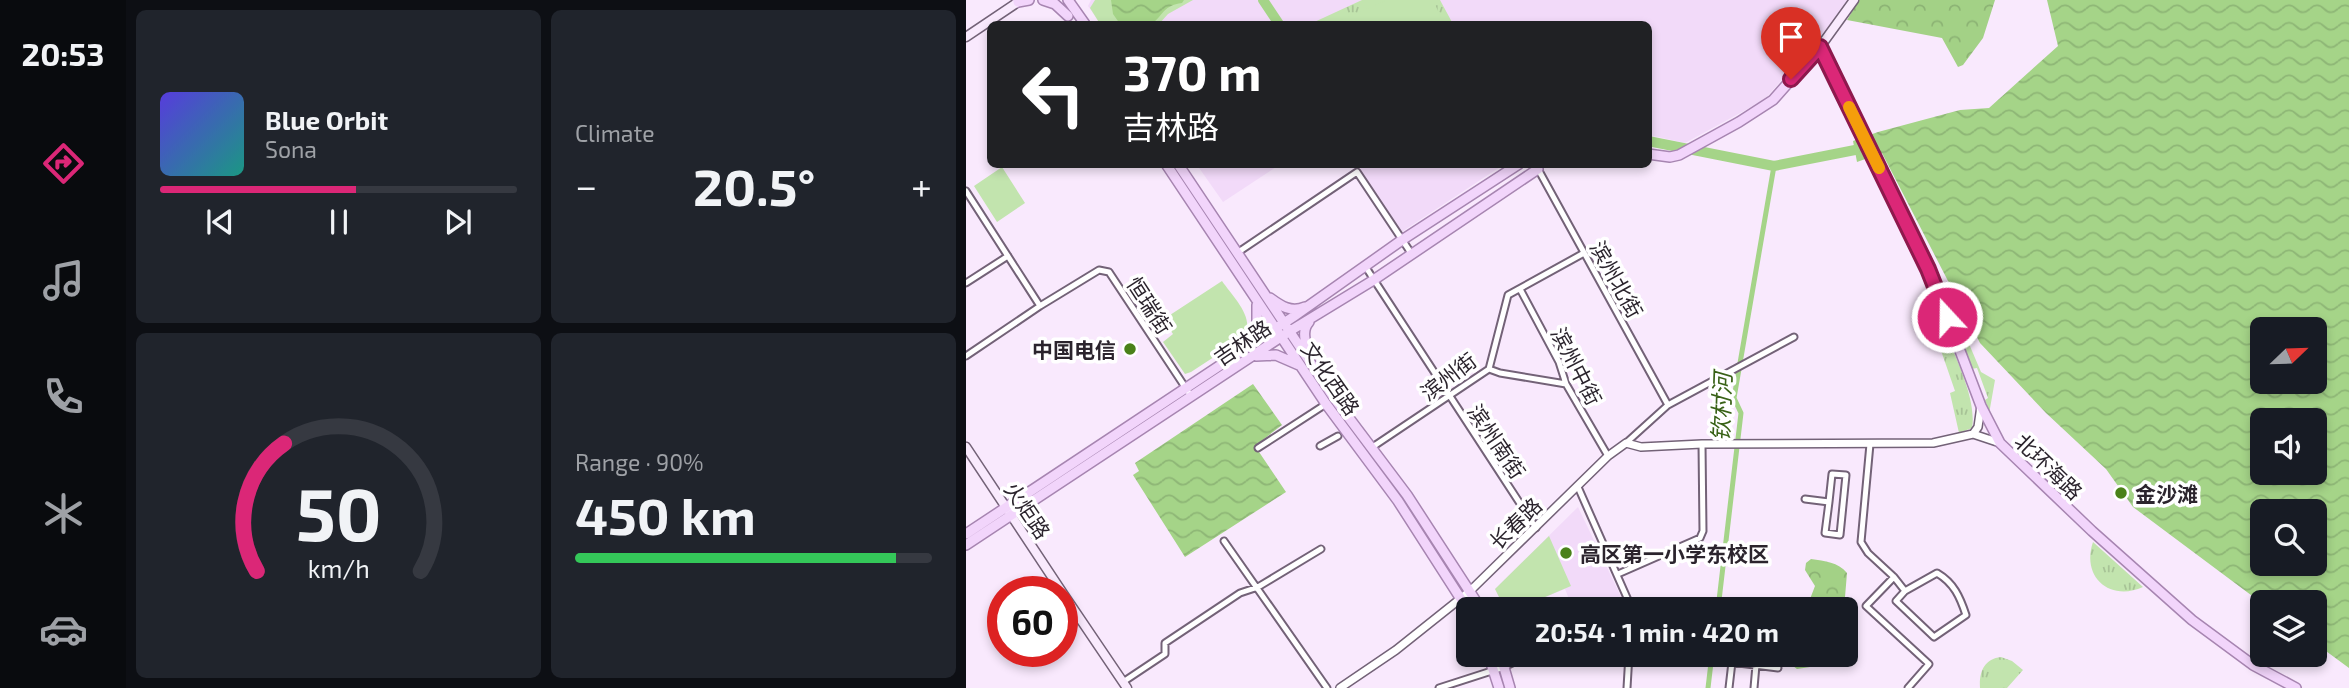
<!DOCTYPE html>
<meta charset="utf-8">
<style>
:root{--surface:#171b24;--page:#20242c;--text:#f1f3f6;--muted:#9ea1a6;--line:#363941;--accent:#db2777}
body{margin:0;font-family:"Exo 2","Noto Sans SC",sans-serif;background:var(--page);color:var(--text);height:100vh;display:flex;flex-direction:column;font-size:26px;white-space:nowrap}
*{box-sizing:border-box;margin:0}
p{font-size:23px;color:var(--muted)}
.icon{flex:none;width:38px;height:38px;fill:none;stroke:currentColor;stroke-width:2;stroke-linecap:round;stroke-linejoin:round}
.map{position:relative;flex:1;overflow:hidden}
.details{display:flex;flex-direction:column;gap:10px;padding:10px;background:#0d0f14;width:840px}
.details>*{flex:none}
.top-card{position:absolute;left:21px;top:21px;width:665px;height:147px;border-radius:10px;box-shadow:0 4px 10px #0003;background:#202124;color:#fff;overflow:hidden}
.needle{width:46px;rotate:67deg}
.tools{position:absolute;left:1284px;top:317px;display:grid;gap:14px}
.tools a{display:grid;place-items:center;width:77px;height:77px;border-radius:10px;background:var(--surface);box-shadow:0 4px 10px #0003;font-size:35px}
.speed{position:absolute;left:21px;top:576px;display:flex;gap:14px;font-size:35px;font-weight:700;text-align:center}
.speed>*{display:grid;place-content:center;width:91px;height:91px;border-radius:50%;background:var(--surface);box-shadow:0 4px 10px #0003;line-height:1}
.speed .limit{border:10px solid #d22;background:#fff;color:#111}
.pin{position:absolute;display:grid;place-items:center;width:60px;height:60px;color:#fff;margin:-72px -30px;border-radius:50% 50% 50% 0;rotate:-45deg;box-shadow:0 0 7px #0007}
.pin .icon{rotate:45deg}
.me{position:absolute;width:77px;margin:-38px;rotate:339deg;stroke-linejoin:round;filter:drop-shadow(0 0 5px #0008)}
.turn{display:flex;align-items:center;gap:24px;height:147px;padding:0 21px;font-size:32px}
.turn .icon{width:91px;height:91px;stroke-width:2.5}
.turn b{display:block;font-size:49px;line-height:60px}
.big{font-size:52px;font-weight:700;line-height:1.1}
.details .card{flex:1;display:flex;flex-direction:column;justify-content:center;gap:10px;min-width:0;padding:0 24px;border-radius:10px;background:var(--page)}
.details .dial{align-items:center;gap:0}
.dial svg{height:182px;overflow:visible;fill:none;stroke:var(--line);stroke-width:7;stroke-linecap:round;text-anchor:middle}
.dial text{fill:var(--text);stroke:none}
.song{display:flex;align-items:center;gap:21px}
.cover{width:84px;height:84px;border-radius:10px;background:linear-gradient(135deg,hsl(250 70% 55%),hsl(170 70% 35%))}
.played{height:7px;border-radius:4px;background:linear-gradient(90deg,var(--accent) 55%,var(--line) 55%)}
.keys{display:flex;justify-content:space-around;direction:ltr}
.heat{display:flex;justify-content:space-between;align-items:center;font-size:38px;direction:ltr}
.charge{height:10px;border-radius:5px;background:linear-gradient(90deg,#34c759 90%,var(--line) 0)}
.details .tiles{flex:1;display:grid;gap:10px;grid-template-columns:repeat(2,1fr)}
.trip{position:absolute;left:490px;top:597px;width:402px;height:70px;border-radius:10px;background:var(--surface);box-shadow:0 4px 10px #0003;font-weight:700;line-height:70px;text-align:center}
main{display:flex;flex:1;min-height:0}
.tab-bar{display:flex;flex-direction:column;width:126px;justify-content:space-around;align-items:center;background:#090b0e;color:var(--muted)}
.tab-bar .icon{width:49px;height:49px}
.tab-bar .current{color:var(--accent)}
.tab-bar b{font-size:32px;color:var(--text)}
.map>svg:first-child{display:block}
.built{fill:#f2daf9}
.grass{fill:url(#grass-tufts)}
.forest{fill:url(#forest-crowns)}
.green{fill:#c2e4ae}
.water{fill:url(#water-waves);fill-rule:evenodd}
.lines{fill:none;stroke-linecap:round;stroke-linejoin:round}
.canal{stroke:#a5d488;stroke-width:5}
.river{stroke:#a5d488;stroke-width:10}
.minor-casing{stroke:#736277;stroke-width:9}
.tertiary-casing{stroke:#736277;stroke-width:10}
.secondary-casing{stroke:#736277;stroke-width:11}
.primary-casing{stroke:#a785b1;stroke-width:12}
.minor{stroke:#fff;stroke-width:5}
.tertiary{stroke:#fff;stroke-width:7}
.secondary{stroke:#f9eafd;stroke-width:8}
.primary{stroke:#f2d5fb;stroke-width:9}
.route-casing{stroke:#8e194d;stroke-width:18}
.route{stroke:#db2777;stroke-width:12}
.slow{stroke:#f59e0b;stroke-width:12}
.poi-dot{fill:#4a8119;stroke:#fff;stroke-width:2.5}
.labels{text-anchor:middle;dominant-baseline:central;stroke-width:7;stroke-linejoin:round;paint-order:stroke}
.street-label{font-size:21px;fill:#2b242d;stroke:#fff}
.poi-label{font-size:21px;font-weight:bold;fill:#2b242d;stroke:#fff;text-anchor:start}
.water-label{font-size:23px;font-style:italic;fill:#396217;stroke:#fff}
</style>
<main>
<nav class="tab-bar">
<b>20:53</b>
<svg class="icon current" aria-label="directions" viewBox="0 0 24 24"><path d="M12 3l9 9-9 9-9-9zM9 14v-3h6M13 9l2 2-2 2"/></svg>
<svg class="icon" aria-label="music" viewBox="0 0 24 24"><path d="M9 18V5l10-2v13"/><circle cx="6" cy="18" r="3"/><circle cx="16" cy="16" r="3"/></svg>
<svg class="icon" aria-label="phone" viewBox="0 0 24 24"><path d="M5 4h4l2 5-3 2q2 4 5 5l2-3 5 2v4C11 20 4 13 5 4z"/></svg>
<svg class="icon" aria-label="climate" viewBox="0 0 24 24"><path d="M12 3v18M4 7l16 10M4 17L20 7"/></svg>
<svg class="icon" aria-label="car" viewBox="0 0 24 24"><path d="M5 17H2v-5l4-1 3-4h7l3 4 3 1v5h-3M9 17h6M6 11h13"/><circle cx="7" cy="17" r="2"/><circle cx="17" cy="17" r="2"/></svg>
</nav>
<section class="details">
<div class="tiles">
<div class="card">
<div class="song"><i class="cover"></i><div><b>Blue Orbit</b><p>Sona</p></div></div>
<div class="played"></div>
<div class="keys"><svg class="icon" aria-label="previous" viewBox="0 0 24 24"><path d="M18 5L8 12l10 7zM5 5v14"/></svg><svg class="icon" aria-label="pause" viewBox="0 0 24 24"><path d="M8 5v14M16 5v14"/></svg><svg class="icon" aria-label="next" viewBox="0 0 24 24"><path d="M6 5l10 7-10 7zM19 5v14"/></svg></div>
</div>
<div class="card"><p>Climate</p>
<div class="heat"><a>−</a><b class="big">20.5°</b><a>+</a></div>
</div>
<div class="card dial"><svg viewBox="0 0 100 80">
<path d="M14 69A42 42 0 1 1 86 69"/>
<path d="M14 69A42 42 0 0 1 26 13" stroke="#db2777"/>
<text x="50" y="56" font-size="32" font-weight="700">50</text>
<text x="50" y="72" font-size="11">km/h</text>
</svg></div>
<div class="card"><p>Range · 90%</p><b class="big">450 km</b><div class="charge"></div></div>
</div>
</section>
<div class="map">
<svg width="1383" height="688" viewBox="0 0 1383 688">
<defs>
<pattern id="grass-tufts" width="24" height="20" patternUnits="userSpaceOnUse" patternTransform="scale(1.75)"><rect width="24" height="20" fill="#c2e4ae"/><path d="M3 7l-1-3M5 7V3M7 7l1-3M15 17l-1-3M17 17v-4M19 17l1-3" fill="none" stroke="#a7c396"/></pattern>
<pattern id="forest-crowns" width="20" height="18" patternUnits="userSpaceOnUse" patternTransform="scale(1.75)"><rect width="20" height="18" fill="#a3d186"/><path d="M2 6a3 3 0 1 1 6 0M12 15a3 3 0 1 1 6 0" fill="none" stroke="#8cb374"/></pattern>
<pattern id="water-waves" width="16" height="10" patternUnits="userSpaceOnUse" patternTransform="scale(1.75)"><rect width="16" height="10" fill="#a5d488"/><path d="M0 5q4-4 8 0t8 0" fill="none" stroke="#8eb676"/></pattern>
</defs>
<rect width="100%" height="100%" fill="#f9e9fd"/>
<path class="built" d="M 125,0 L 883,0 L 855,36 L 798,100 L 719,143 L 683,135 L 682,24 L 135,24 L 122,6 Z
M 231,165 L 313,165 L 257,202 Z
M 389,165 L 537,165 L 434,233 Z
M 612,507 L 658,603 L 646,609 L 607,609 L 599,589 L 551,609 L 539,609 L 529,589 Z"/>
<path class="grass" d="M 396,0 L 474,0 L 487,24 L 344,24 Z
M 969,302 L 979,328 L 967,333 L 966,331 L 971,328 L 962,306 Z
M 989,311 L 1015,372 L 1029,380 L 1023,414 L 1019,400 L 1022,398 L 1011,368 L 1005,369 L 984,312 Z
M 980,333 C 990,359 1011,400 1006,428 L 993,433 L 984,393 L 989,391 L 971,339 Z
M 1127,542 L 1177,587 C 1144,602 1115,577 1127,542 Z
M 1035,657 L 1046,661 L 1057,670 L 1041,688 L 1014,688 C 1013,672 1018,659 1035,657 Z"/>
<path class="forest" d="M 893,0 L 1029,0 L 1017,38 L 997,65 L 992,67 L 976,38 L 881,20 Z
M 845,559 C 859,561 872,562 881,573 L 878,609 L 828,609 L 844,599 L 849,586 L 839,570 L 840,563 Z
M 808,655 L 808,654 L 848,655 L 844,667 L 831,669 L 823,663 L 810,661 Z"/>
<path class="green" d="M 129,0 L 227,0 L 202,14 L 193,24 L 134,24 L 124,8 Z
M 421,0 L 467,0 L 478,24 L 366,24 Z
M 36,167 L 59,203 L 31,222 L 8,186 Z
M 256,281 C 267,297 291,319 277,338 L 225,372 L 219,374 L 197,342 L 207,334 L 199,322 L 205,317 L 204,315 Z
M 583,536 L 605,586 L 551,609 L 539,609 L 529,589 Z"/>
<path class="water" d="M 145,0 L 218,0 L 216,3 C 197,6 199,13 186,24 L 154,24 L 147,14 Z
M 1081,0 L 1383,0 L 1383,668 L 1349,643 L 1349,602 L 1297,604 L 1167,507 L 1140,469 L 1080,413 L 1014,343 L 916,153 L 891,162 L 887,141 L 912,132 L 994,110 L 1023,108 L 1092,46 ZM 1297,329 L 1349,329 L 1349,382 L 1297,382 ZM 1297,420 L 1349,420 L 1349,472 L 1297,472 ZM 1297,511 L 1349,511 L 1349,564 L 1297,564 Z
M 287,384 L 316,425 L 289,446 L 320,492 L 219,557 L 167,475 L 173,471 L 169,463 Z"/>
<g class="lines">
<path class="canal" d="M 752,609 L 775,413 L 768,398 L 808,166
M 742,688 L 746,654"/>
<path class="river" d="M 297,0 L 313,24
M 682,141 L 808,166 L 889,150"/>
<g class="minor-casing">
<path id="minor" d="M 572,169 L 702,405
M 0,191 L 74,306 L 133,270 L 143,272 L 225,396
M 271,253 L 391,172 L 445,253
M 399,266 L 570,528
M 0,283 L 42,256
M 554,289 L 593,362 L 600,384 L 642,456
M 0,356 L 74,306
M 523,369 L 534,373 L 600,384
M 660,443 L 702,405 L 828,337
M 904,444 L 895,542 L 902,553 L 928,577 L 900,606 L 963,664 L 942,688
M 354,446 L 372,436
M 292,448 L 360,404
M 405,448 L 523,369 L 542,295 L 618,253
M 612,487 L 666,609
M 839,499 L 863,502 L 866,474 L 880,475 L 874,535 L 859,533 L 863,502
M 258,541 L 361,688
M 652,574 L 734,538 L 737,531 L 736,444
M 928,577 L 939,591 L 930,601 L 968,637 L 1000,615 C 994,597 988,583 971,573 L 939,591
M 749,660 L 812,668
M 157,682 L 199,654 L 199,643 L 274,593 L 292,587 L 355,549
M 473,688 L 538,667 L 565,654
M 661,688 L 663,654
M 763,688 L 766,662
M 788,688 L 790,665"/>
</g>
<g class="tertiary-casing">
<path id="tertiary" d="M 1007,434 L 1012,427 L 1015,406
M 374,688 L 430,650 L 504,591 L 642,456 L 660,443 L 675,447 L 736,444 L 967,443 L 1007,434 L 1034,443"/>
</g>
<g class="secondary-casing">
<path id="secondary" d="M 0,37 L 55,0
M 854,47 L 888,0
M 0,447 L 96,592
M 96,592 L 161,688"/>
</g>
<g class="primary-casing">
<path id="primary" d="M 77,0 L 89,4 L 102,16
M 102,0 L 119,24
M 52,2 L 63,0
M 682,154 L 704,157 L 713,155 L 773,122 L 807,100 L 854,47 L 963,269 L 1015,406 L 1034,443 L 1126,531 L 1226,620 L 1287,665 L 1330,688
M 200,164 L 360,404 L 432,501 L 502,610
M 212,164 L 368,398 L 441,495 L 515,609
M 304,298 C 315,306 325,313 339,307
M 283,345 L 291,327 L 291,305
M 342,355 C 340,343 335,330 343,322
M 290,356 L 310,355 L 333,365
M 0,534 L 327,317 L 436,240 L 553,164
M 0,545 L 324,331 L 406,281 L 572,169
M 522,654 L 533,688
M 534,654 L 544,688"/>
</g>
<use href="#minor" class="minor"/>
<use href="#tertiary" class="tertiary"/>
<use href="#secondary" class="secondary"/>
<use href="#primary" class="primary"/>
</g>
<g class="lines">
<g class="route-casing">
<path id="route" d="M 825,79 L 854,47 L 962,269 L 981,317"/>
</g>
<use href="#route" class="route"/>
<path class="slow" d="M 883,107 L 913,168"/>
</g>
<g class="poi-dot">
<circle cx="164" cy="349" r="7"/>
<circle cx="1155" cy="493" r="7"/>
<circle cx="600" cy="553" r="7"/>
</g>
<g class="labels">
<g class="street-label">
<text transform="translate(651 279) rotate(61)">滨州北街</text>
<text transform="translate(184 305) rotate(57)">恒瑞街</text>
<text transform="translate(276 342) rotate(-34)">吉林路</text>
<text transform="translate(611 366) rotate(63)">滨州中街</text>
<text transform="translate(482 376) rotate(-37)">滨州街</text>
<text transform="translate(365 378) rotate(55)">文化西路</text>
<text transform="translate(531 441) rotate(56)">滨州南街</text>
<text transform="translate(1083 466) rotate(44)">北环海路</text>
<text transform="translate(62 510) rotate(56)">火炬路</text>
<text transform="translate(549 523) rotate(-44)">长春路</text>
</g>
<g class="poi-label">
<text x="150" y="349" text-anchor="end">中国电信</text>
<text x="1169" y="493">金沙滩</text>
<text x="614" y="553">高区第一小学东校区</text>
</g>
<g class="water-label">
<text transform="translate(755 407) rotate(-88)">钦村河</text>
</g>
</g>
</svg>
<div class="tools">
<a><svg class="needle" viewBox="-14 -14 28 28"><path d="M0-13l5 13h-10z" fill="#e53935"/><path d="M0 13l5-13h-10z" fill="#9ea1a6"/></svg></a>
<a><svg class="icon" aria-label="sound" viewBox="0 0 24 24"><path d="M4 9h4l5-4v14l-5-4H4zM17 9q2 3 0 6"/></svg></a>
<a><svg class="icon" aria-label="search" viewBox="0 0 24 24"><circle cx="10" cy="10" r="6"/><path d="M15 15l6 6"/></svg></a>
<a><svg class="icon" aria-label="layers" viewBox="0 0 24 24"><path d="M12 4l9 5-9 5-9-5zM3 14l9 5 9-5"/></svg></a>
</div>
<div class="speed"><div class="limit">60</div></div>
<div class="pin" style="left:825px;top:79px;background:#d93025"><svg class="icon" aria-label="arrive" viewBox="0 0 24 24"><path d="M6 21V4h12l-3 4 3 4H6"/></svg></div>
<svg class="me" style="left:981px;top:317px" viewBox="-20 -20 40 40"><circle r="17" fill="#db2777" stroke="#fff" stroke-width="3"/><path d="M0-11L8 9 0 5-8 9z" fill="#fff"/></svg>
<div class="trip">20:54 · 1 min · 420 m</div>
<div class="top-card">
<div class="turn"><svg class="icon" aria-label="left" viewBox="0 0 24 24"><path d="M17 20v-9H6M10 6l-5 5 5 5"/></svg><div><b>370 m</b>吉林路</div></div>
</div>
</div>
</main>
